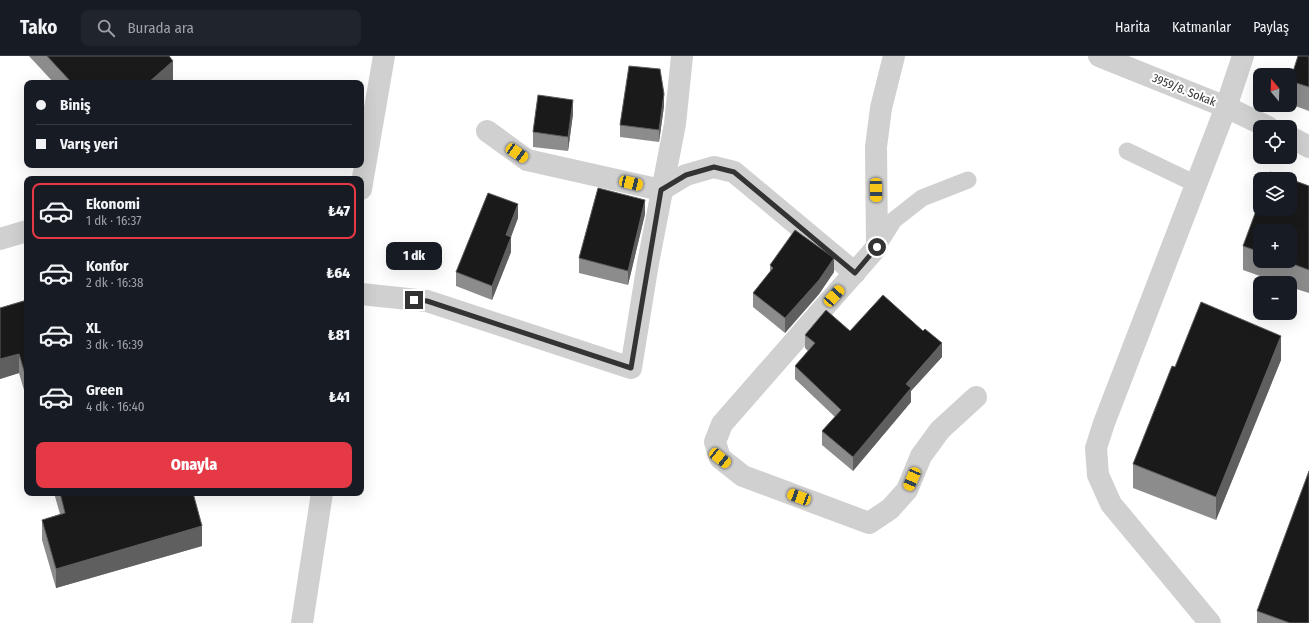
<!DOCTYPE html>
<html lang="tr">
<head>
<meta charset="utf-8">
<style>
  :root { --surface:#171b24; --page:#20242c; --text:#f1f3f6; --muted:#9ea1a6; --line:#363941; --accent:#e63946 }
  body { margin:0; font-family:"Fira Sans Condensed",sans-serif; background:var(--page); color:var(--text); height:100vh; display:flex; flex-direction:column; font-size:15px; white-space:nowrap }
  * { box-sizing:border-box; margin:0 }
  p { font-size:13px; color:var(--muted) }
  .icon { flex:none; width:22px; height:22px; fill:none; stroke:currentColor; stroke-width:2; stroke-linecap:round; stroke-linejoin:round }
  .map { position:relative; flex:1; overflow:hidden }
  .side { position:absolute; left:24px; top:120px; width:340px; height:320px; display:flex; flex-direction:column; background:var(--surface); border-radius:8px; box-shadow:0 4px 16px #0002 }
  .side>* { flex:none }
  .hud { position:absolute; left:24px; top:24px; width:340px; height:88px; border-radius:8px; box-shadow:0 4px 16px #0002; display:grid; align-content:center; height:88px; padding:0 12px; background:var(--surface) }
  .needle { width:26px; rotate:341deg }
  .buttons { position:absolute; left:1253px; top:12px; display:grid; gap:8px }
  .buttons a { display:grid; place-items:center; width:44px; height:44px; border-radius:8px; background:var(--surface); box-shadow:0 4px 16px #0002; font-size:20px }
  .end { position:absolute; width:18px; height:18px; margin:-9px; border:5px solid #333; background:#fff; box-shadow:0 0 0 2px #fff }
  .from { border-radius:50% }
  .bubble { position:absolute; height:28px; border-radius:8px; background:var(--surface); box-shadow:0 4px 16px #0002; font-size:13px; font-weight:800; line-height:28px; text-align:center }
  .car { position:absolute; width:12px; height:24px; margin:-12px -6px; border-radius:5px; box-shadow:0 0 3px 1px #0007; background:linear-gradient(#f5c518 24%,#345 0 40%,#f5c518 0 76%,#345 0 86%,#f5c518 0) }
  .hud b { display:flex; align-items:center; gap:14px; height:38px; font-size:15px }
  .hud b+b { border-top:1px solid var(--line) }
  .hud i { width:10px; height:10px; background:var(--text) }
  ul { padding:7px 0 0; list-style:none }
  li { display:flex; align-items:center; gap:12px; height:56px; margin:0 8px 6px; padding:0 4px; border:2px solid transparent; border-radius:8px }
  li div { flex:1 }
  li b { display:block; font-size:15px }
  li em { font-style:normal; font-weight:800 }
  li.selected { border-color:var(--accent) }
  li>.icon { width:36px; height:36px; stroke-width:1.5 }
  .action { display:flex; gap:8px; margin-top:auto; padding:8px 12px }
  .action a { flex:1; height:46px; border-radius:8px; background:var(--accent); color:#fff; font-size:16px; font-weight:800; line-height:46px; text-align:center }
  header { display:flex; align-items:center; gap:24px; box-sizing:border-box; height:56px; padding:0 20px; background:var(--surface); border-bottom:1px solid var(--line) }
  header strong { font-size:19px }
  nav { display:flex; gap:22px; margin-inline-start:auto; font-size:14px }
  .search { width:280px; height:36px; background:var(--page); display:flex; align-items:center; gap:10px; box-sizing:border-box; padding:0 14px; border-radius:8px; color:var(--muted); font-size:15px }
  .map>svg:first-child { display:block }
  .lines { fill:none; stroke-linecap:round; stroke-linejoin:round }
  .service { stroke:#d0d0d0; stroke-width:17 }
  .minor { stroke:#d0d0d0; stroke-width:22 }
  .wall { fill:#8c8c8c; fill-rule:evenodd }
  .shaded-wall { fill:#5f5f5f }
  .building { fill:#1a1a1a; stroke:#5f5f5f }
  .route { stroke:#333; stroke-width:5 }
  .labels { text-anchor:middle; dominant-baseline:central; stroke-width:4; stroke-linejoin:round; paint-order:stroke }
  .street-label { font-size:12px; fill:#333; stroke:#fff }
</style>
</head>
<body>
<header>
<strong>Tako</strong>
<div class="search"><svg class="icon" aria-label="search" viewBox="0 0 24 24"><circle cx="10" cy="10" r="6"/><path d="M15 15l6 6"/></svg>Burada ara</div>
<nav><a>Harita</a><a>Katmanlar</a><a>Paylaş</a></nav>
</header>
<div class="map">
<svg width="1309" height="567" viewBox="0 0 1309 567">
  <rect width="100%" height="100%" fill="#fff"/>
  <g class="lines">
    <g class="service">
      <polyline points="1127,95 1196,128"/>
      <polyline points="877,191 894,164 922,142 968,124"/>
    </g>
    <g class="minor">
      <polyline points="894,0 881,52 876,91 877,191 722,368 715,386 720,402 743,420 869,467 890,453 907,434 921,400 940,374 976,341"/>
      <polyline points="1099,0 1226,51 1268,71"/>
      <polyline points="487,75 527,104 661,134 686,119 714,111 734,116 855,217"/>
      <polyline points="1290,81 1309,91"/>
      <polyline points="361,133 384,0"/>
      <polyline points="0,183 27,175"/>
      <polyline points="361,238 427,245 631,312 648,207 675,68 682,0"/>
      <polyline points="302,567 322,437"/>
      <polyline points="1210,567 1111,448 1098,419 1096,392 1104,367 1226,51 1243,0"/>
    </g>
  </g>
  <g class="wall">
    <polygon points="29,0 169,0 173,24 171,27 54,27"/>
    <polygon points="1309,0 1309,55 1290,48 1290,25"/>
    <polygon points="664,50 659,86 620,81 620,69"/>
    <polygon points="573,58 568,95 533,91 533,76"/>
    <path d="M 1309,130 L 1309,237 L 1290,231 L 1290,227 L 1280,227 L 1243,214 L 1243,190 ZM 1260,175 L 1290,205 L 1260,205 Z"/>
    <polygon points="645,158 628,229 579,217 579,202"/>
    <polygon points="518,162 511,181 511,196 492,244 456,230 456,216"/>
    <polygon points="770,209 834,216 819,238 785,277 753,251 753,237 770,216"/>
    <polygon points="27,244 27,344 19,317 0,323 0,252"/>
    <polygon points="850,275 942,301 911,335 911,346 853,415 822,389 822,375 835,361 795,323 795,310 808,295 805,292 805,279"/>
    <polygon points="1281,304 1216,464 1133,432 1133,408 1175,311"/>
    <polygon points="54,437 193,437 202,490 56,532 42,484 42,464 60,458"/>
    <polygon points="1257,555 1309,567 1257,567"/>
  </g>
  <g class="shaded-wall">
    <polygon points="173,5 173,24 171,27 148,27"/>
    <polygon points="664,38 664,50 659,86 659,74"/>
    <polygon points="573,44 573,58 568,95 568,81"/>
    <polygon points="645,144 645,158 628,229 628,215"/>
    <polygon points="518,148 518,162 506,194 506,179"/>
    <polygon points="511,181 511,196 492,244 492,230"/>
    <polygon points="834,202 834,216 819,238 785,277 785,262"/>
    <polygon points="1281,280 1281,304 1216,464 1216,441"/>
    <polygon points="942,287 942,301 911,335 911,346 853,415 853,401 906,328"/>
    <polygon points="19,298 19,317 0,323 0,303"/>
    <polygon points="202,470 202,490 56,532 56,513"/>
  </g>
  <g class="building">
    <polygon points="47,0 169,0 173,5 148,27 72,27"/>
    <polygon points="1298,0 1309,0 1309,31 1290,25"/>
    <polygon points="629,10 660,13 664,38 659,74 620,69"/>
    <polygon points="538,39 573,44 568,81 533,76"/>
    <polygon points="1270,116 1289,123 1268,123"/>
    <polygon points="1290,123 1309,130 1309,214 1285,205 1290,205 1290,175 1260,175 1260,196 1243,190 1260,144 1260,153 1290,153"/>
    <polygon points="598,132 645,144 628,215 579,202"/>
    <polygon points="488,137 518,148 506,179 511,181 492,230 456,216"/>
    <polygon points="795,174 834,202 819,224 785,262 753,237 773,212 770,209"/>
    <polygon points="883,239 923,275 925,273 942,287 906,328 911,332 853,401 822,375 841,354 795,310 815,287 805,279 826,254 850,275"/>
    <polygon points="27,244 27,325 19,298 0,303 0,252"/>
    <polygon points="1201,246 1281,280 1216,441 1133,408 1172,310 1175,311"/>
    <polygon points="1309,415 1309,567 1290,567 1257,555"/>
    <polygon points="60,437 193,437 202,470 56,513 42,464 65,457"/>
  </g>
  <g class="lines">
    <polyline class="route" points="414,244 427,245 631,312 661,134 686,119 714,111 734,116 855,217 877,191"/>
  </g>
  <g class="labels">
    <g class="street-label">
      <text transform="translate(1184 34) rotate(22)">3959/8. Sokak</text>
    </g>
  </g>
</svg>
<div class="buttons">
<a><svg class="needle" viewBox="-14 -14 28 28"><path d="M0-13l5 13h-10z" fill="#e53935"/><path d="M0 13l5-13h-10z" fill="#9ea1a6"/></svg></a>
<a><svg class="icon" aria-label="locate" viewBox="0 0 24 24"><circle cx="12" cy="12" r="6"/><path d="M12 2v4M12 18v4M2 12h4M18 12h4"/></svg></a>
<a><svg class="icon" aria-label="layers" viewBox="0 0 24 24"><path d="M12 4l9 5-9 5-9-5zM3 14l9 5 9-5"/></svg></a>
<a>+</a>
<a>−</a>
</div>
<i class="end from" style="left:877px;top:191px"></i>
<i class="end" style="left:414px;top:244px"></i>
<div class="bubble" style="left:386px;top:186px;width:56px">1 dk</div>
<i class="car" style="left:517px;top:97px;rotate:125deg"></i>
<i class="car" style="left:631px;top:127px;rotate:103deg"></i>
<i class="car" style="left:876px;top:134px;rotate:179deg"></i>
<i class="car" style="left:834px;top:240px;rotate:42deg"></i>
<i class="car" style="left:720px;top:402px;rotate:129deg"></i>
<i class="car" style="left:912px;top:423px;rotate:203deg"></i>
<i class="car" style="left:799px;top:441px;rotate:290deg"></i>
<div class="hud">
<b><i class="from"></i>Biniş</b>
<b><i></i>Varış yeri</b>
</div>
<section class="side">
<ul>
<li class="selected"><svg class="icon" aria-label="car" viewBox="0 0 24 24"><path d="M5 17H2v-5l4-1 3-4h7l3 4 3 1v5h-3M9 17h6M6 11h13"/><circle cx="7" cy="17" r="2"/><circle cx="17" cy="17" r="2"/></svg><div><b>Ekonomi</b><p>1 dk · 16:37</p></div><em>₺47</em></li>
<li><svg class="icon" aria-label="car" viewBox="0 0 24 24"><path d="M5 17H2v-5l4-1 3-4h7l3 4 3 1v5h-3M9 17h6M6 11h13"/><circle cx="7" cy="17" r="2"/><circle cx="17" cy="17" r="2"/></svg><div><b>Konfor</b><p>2 dk · 16:38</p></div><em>₺64</em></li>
<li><svg class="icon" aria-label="car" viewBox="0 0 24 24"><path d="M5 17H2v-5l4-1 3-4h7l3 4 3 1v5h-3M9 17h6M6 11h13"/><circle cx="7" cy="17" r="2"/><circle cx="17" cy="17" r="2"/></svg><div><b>XL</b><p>3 dk · 16:39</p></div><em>₺81</em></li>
<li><svg class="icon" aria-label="car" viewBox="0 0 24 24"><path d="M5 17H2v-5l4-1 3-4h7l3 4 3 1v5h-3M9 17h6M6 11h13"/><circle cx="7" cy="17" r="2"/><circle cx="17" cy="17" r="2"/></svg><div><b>Green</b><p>4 dk · 16:40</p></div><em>₺41</em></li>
</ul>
<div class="action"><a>Onayla</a></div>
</section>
</div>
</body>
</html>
